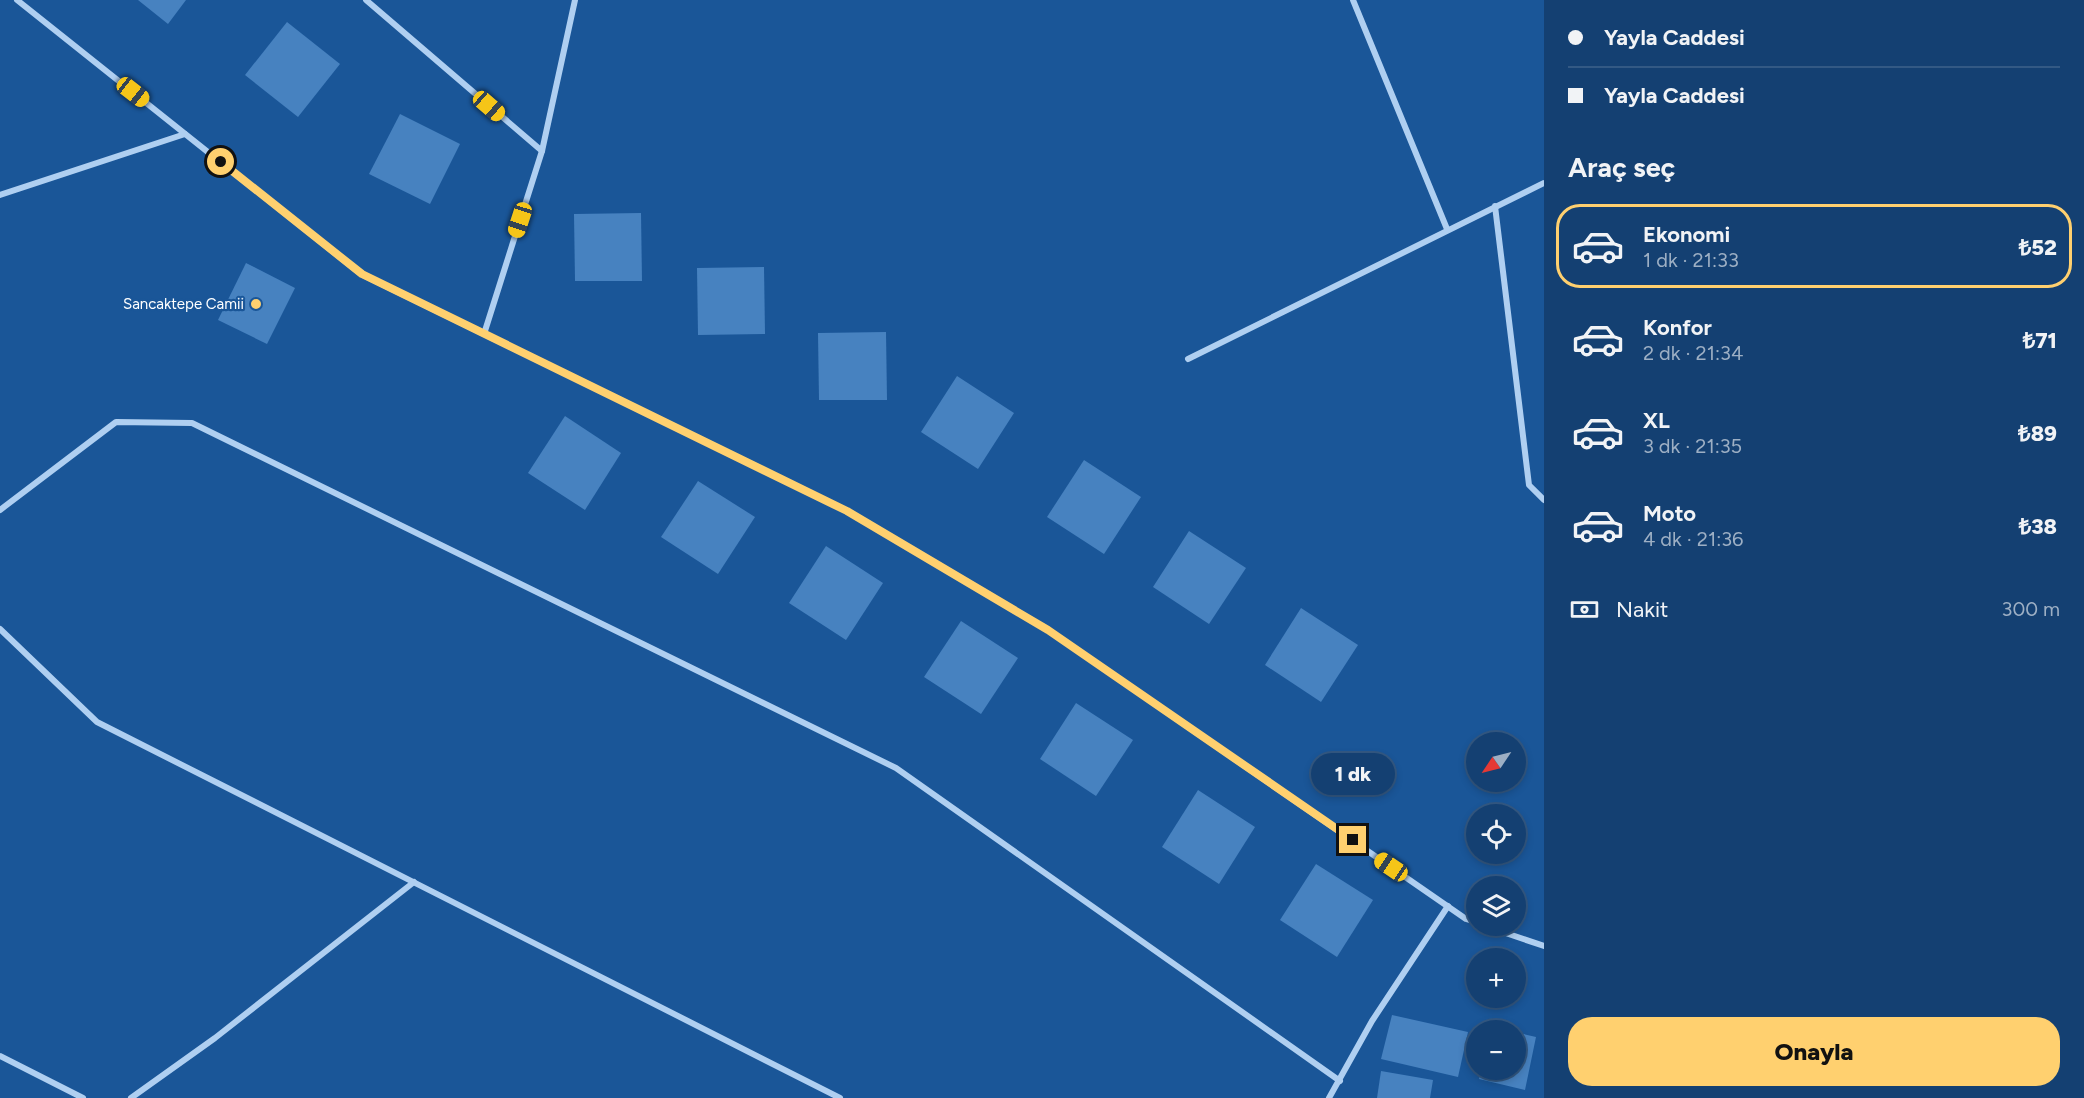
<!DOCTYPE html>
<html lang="tr">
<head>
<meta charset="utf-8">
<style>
  :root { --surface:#144072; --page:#1d4777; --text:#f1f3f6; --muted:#9dafc4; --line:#335984; --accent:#ffd06f }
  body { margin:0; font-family:Figtree,sans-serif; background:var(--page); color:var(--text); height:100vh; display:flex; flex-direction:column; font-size:22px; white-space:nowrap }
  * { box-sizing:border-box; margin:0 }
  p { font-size:20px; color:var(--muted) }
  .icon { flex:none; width:33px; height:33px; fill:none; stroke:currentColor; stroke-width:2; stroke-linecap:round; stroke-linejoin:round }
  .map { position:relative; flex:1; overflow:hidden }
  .side { display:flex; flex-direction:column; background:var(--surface); width:540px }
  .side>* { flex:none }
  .top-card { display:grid; align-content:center; height:132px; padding:0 24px; background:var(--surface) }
  .needle { width:39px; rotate:235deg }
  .buttons { position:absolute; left:1466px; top:732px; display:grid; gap:12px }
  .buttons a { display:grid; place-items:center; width:60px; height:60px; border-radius:50%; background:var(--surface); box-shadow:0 3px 9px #0003,0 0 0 2px var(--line); font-size:30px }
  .end { position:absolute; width:27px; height:27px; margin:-14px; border:8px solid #ffd06f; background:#111; box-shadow:0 0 0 3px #111 }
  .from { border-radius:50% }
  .bubble { position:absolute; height:42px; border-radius:21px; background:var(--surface); box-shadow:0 3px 9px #0003,0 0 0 2px var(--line); font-size:20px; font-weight:800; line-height:42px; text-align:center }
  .car { position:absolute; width:18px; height:36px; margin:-18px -9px; border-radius:8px; box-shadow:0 0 4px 2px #0007; background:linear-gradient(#f5c518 24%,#345 0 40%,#f5c518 0 76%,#345 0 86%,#f5c518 0) }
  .top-card b { display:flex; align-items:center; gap:21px; height:57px; font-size:22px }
  .top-card b+b { border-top:2px solid var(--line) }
  .top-card i { width:15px; height:15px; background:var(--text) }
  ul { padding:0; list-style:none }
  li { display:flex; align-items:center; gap:18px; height:84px; margin:0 12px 9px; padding:0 12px; border:3px solid transparent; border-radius:24px }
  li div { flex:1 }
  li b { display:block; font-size:22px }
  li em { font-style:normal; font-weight:800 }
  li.selected { border-color:var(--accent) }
  li>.icon { width:54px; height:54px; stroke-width:1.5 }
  h2 { padding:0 24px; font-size:27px; line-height:72px }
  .pay { display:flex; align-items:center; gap:15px; height:66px; padding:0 24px; font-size:22px }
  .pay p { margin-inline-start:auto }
  .primary-button { display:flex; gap:12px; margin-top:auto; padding:12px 24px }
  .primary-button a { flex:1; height:69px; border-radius:24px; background:var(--accent); color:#111; font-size:24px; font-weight:800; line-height:69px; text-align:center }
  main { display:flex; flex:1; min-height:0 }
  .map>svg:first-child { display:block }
  .building { fill:#4782c0 }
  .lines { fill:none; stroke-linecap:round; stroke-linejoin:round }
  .minor { stroke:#afcff1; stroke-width:6 }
  .route { stroke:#ffd06f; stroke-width:8 }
  .poi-dot { fill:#ffd06f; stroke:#1a5698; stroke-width:2 }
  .labels { text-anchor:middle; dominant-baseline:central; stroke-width:4.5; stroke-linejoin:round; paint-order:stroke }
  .poi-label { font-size:15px; fill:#fff; stroke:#1a5698; text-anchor:end }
</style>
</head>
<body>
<main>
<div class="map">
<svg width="1544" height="1098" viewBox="0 0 1544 1098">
  <rect width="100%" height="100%" fill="#1a5698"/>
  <g class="building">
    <polygon points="138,0 186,0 168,24"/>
    <polygon points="287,22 340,64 298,117 245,75"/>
    <polygon points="400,114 460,144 430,204 369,174"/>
    <polygon points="641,213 642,281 575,281 574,214"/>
    <polygon points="246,263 295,288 267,344 218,320"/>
    <polygon points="764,267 765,334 698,335 697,268"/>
    <polygon points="886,332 887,400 819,400 818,333"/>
    <polygon points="957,376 1014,413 978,469 921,432"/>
    <polygon points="565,416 621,453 585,510 528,473"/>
    <polygon points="1084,460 1141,497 1104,554 1047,517"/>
    <polygon points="698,481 755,517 718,574 661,537"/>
    <polygon points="1189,531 1246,568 1209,624 1153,587"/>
    <polygon points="826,546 883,583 846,640 789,603"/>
    <polygon points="1301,608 1358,645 1321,702 1265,665"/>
    <polygon points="961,621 1018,658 981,714 924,677"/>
    <polygon points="1076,703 1133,740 1096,796 1040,759"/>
    <polygon points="1198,790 1255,827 1219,884 1162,847"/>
    <polygon points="1316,864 1373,900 1337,957 1280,920"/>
    <polygon points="1392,1015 1468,1032 1458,1077 1381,1059"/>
    <polygon points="1515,1032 1536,1037 1525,1090 1479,1079 1481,1070 1515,1070"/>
    <polygon points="1381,1071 1433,1080 1430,1098 1377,1098"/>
  </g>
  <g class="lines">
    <g class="minor">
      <polyline points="17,0 361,274 847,511 1048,630 1466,919 1476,922"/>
      <polyline points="366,0 542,151"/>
      <polyline points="1353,0 1447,229"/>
      <polyline points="0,195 185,134"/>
      <polyline points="1495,206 1529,485 1544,500"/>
      <polyline points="484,334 542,151 575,0"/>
      <polyline points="1188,359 1544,183"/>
      <polyline points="0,510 116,422 192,423 896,768 1340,1081"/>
      <polyline points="0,629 97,722 840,1098"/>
      <polyline points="1485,926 1544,946"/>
      <polyline points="0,1056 83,1098"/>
      <polyline points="131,1098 215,1038 414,882"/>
      <polyline points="1329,1098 1372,1021 1448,906"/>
    </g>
  </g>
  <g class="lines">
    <polyline class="route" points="221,162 362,274 847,511 1048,630 1353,840"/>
  </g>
  <circle class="poi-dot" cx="256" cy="304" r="6"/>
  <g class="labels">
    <g class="poi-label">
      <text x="244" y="304">Sancaktepe Camii</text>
    </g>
  </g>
</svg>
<div class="buttons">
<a><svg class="needle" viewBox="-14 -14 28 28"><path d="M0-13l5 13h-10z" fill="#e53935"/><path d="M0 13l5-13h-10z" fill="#9dafc4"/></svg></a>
<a><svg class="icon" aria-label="locate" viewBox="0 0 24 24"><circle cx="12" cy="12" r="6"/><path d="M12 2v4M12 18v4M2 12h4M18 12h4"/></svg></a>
<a><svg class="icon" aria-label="layers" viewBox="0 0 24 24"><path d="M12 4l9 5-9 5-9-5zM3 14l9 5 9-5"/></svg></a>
<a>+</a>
<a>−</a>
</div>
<i class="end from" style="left:221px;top:162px"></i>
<i class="end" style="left:1353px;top:840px"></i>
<div class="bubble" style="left:1311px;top:753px;width:84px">1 dk</div>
<i class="car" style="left:133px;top:92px;rotate:128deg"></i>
<i class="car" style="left:489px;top:106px;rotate:131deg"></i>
<i class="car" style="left:520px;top:220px;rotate:198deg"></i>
<i class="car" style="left:1391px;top:867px;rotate:304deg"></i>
</div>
<section class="side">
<div class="top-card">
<b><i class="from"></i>Yayla Caddesi</b>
<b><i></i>Yayla Caddesi</b>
</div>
<h2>Araç seç</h2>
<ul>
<li class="selected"><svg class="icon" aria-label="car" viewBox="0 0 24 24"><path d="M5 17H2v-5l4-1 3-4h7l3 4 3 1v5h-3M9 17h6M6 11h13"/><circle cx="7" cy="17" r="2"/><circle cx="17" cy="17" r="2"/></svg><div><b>Ekonomi</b><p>1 dk · 21:33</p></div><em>₺52</em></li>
<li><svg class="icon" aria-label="car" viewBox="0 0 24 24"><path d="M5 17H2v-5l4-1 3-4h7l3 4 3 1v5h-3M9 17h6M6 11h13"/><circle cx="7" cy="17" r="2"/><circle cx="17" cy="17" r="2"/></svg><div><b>Konfor</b><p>2 dk · 21:34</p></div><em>₺71</em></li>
<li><svg class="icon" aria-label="car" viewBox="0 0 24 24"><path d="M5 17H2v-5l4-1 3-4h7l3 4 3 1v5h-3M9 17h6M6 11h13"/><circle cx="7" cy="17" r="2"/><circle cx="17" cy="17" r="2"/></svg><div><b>XL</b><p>3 dk · 21:35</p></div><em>₺89</em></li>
<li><svg class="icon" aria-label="car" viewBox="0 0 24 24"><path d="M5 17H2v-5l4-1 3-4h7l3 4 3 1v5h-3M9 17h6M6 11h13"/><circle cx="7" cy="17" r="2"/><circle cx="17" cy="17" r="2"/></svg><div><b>Moto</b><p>4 dk · 21:36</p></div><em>₺38</em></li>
</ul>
<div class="pay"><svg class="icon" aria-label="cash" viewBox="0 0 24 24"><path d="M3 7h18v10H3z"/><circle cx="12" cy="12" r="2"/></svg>Nakit<p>300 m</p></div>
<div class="primary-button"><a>Onayla</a></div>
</section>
</main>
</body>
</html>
